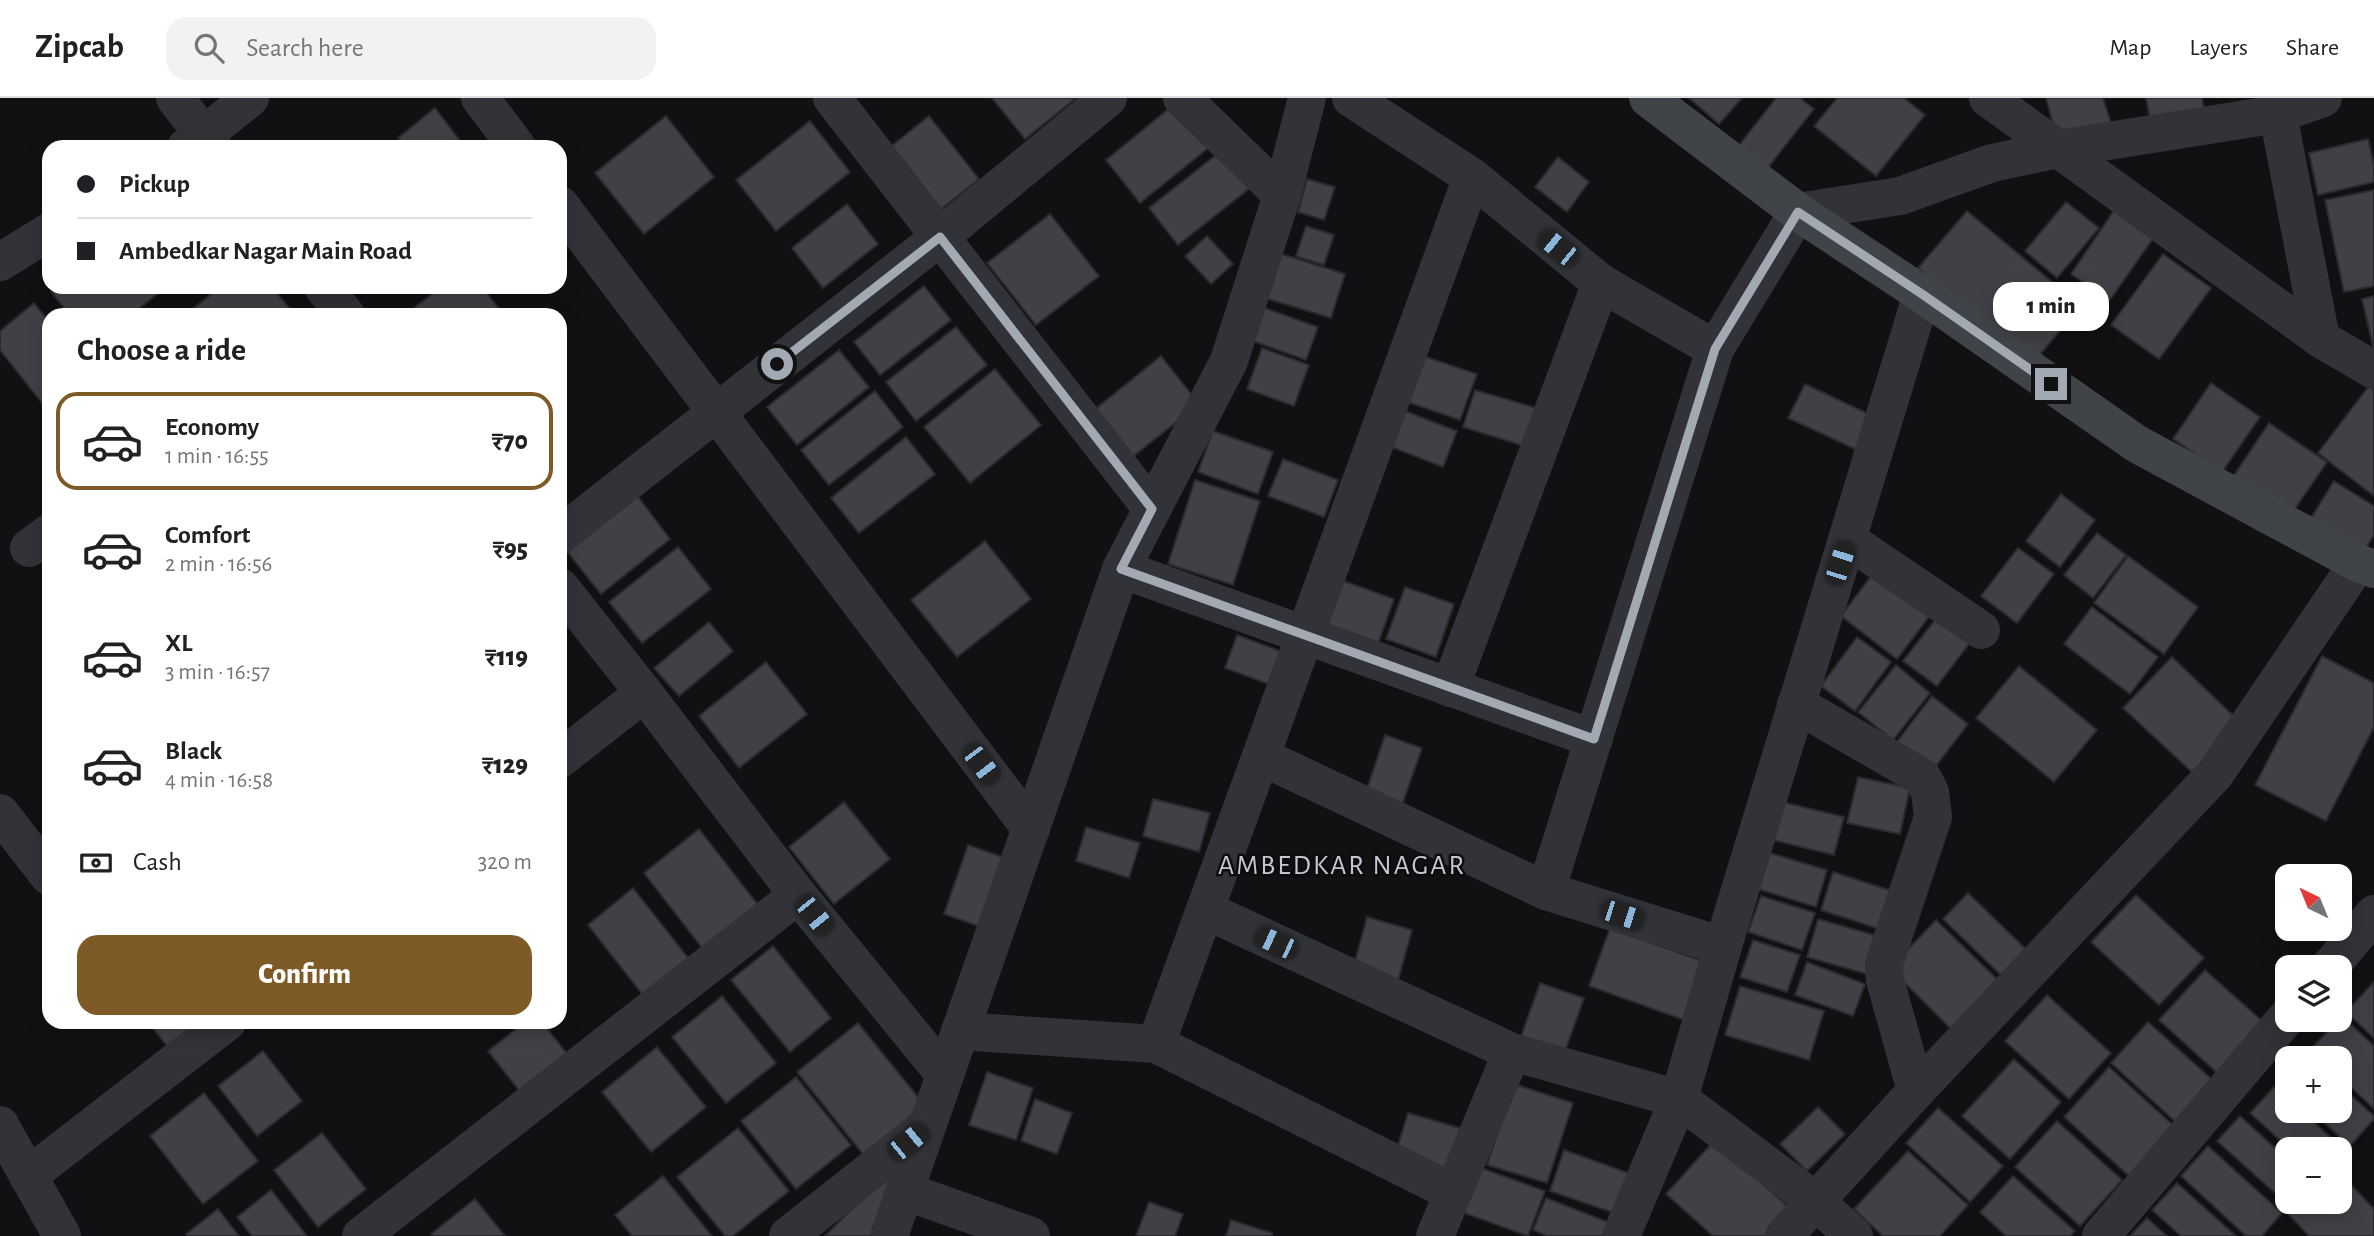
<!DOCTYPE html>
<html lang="en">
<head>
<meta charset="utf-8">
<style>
  :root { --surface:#fff; --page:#f2f2f2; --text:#202124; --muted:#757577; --line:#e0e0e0; --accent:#7e5a26 }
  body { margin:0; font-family:"Alegreya Sans",sans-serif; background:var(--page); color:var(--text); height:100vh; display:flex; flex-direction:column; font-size:26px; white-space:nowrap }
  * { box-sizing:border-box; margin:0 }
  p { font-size:23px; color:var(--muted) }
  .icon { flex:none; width:38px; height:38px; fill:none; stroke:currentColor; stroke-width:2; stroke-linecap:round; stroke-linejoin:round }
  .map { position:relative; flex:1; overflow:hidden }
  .side { position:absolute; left:42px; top:210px; width:525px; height:721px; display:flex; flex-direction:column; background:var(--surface); border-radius:21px; box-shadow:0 4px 18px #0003 }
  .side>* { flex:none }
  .hud { position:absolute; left:42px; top:42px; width:525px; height:154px; border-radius:21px; box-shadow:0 4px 18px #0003; display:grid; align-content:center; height:154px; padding:0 35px; background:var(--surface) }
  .needle { width:46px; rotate:317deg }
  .buttons { position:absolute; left:2275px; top:766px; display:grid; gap:14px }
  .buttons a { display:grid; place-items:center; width:77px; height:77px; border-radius:14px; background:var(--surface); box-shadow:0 4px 18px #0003; font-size:35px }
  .end { position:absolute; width:32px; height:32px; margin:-16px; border:9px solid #a2a9b3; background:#111; box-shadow:0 0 0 4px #111 }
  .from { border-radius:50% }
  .bubble { position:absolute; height:49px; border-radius:21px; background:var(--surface); box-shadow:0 4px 18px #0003; font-size:23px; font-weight:800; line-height:49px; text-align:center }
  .car { position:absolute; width:21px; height:42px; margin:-21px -10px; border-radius:9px; box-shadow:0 0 5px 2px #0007; background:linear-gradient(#222 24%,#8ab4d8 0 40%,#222 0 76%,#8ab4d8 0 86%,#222 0) }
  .hud b { display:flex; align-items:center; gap:24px; height:66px; font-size:26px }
  .hud b+b { border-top:2px solid var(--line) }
  .hud i { width:18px; height:18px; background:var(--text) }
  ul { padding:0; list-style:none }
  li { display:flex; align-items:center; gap:21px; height:98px; margin:0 14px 10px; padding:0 21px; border:4px solid transparent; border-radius:21px }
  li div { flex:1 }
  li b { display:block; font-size:26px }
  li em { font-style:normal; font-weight:800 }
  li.active { border-color:var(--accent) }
  li>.icon { width:63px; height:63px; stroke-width:1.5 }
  h2 { padding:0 35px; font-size:32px; line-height:84px }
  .pay { display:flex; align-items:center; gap:18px; height:77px; padding:0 35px; font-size:26px }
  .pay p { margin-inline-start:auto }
  .action { display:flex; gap:14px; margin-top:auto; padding:14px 35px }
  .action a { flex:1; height:80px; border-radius:21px; background:var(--accent); color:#fff; font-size:28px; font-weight:800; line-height:80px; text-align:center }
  header { display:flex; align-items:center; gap:42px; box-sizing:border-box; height:98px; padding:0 35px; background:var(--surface); border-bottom:2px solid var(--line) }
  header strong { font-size:33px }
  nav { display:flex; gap:38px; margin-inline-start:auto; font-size:24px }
  .search { width:490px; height:63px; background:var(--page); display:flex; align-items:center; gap:18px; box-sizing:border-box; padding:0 24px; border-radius:21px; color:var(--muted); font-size:26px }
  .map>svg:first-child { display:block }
  .building { fill:#404146; stroke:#2b2b2f; stroke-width:2 }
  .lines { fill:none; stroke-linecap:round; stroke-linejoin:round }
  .street { stroke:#323338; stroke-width:38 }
  .secondary { stroke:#404348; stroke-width:38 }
  .route { stroke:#a2a9b3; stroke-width:9 }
  .labels { text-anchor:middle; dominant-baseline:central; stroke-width:5; stroke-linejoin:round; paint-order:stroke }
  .neighbourhood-label { font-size:28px; letter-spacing:2px; fill:#c3c7cf; stroke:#0c0c0e }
</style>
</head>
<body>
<header>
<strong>Zipcab</strong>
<div class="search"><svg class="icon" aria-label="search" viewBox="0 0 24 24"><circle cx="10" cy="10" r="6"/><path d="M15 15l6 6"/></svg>Search here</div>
<nav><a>Map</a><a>Layers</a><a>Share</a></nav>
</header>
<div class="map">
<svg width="2374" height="1138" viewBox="0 0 2374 1138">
  <rect width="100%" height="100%" fill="#111113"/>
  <g class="building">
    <polygon points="992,0 1076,0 1025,41"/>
    <polygon points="1689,0 1742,0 1719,26"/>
    <polygon points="1776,0 1800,0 1814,11 1766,72 1737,50"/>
    <polygon points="1837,0 1904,0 1925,17 1876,78 1814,28"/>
    <polygon points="2046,0 2103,0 2111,25 2057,40"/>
    <polygon points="2146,0 2202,0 2206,22 2152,33"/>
    <polygon points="1177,4 1212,47 1140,105 1106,62"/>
    <polygon points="435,10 465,49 405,49 398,40"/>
    <polygon points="666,18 714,79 644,136 595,75"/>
    <polygon points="929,18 979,81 939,113 889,50"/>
    <polygon points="810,23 850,74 776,133 736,82"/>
    <polygon points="2368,41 2374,67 2374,84 2318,97 2309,55"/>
    <polygon points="1221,53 1250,90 1178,147 1149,110"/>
    <polygon points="1558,59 1589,84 1567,114 1535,89"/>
    <polygon points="1307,81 1335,89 1324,122 1298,114"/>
    <polygon points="2374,92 2374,188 2344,194 2325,102"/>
    <polygon points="2066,104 2099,130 2057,180 2025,153"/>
    <polygon points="847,106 878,146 823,190 792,150"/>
    <polygon points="2117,108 2157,135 2110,202 2071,176"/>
    <polygon points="1967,113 2081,208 2032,266 1918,170"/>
    <polygon points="1050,116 1099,178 1036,227 987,165"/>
    <polygon points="1306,128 1334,137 1324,167 1296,158"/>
    <polygon points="1207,138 1233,166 1211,186 1185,158"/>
    <polygon points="1272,153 1345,176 1331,220 1258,198"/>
    <polygon points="2163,156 2211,190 2159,261 2111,227"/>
    <polygon points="924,188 951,222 880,277 854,244"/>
    <polygon points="57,189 158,189 161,193 131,217 70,217 51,194"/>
    <polygon points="220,189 272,189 292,213 287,217 199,217 194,210"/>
    <polygon points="441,189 482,189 504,217 405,217"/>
    <polygon points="2374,198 2374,253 2362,201"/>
    <polygon points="34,205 49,224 49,299 42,305 0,252 0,233"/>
    <polygon points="1262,209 1318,229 1306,262 1250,242"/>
    <polygon points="956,229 987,267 916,323 886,284"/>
    <polygon points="1262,250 1309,267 1294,308 1247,291"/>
    <polygon points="839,252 869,289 797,347 767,309"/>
    <polygon points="1420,257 1477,276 1460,322 1404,303"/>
    <polygon points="1161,258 1199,306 1131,360 1093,313"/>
    <polygon points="995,271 1041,327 970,385 924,329"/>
    <polygon points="2211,285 2260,319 2222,374 2173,341"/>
    <polygon points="1805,286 1873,318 1857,352 1788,320"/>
    <polygon points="2369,288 2374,292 2374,398 2318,355"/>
    <polygon points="1475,292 1536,310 1524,348 1463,329"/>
    <polygon points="875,293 903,329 829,387 801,352"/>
    <polygon points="1400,311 1457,333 1443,369 1386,347"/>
    <polygon points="2269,325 2327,364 2288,421 2231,382"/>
    <polygon points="1213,333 1273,354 1258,396 1198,374"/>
    <polygon points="906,339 935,376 859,435 831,400"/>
    <polygon points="1283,361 1338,382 1324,419 1268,398"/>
    <polygon points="1195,382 1260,403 1233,487 1168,466"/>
    <polygon points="2334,383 2374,408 2374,437 2359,461 2306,428"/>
    <polygon points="636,396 670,441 601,496 565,451"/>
    <polygon points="2061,396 2095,422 2060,469 2026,443"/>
    <polygon points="2097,435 2126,457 2093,500 2064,477"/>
    <polygon points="985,443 1031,501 957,559 911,502"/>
    <polygon points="678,449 711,491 642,545 609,504"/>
    <polygon points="2018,450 2054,476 2017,525 1981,498"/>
    <polygon points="2128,458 2198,509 2164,556 2094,505"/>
    <polygon points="1875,473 1931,516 1897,561 1841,518"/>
    <polygon points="1338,481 1394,501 1378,546 1322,526"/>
    <polygon points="1405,489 1454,506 1436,559 1386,541"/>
    <polygon points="2092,509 2158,559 2130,596 2064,546"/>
    <polygon points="1939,517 1972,542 1937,588 1903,563"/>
    <polygon points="709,524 733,553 679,598 654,570"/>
    <polygon points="1237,537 1280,553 1268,586 1225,570"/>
    <polygon points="1857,539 1891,564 1855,613 1821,588"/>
    <polygon points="2322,558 2374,585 2374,629 2326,723 2255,687"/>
    <polygon points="2172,559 2242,626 2194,676 2123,610"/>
    <polygon points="766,564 807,616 739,670 699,618"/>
    <polygon points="1896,567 1930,595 1893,642 1858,614"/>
    <polygon points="2019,568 2097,632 2054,684 1976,620"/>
    <polygon points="1932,598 1968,626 1932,673 1896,645"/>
    <polygon points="1385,637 1422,650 1401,710 1365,697"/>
    <polygon points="1858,679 1910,690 1900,736 1847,725"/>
    <polygon points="1153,701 1210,715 1199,754 1143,738"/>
    <polygon points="844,704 890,761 834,806 789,749"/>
    <polygon points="1783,704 1844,719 1834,757 1773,742"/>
    <polygon points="1086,729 1140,745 1129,780 1076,763"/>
    <polygon points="699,731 759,808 703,851 644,775"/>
    <polygon points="968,747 1011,762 987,831 944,816"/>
    <polygon points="1770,755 1827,772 1816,809 1758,791"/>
    <polygon points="1833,774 1892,793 1879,831 1821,812"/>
    <polygon points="633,790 689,861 643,897 588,827"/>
    <polygon points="1968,795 2031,856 2006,882 1943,821"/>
    <polygon points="2136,797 2204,860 2159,907 2091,844"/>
    <polygon points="1761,798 1815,815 1802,852 1748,834"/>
    <polygon points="1367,819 1412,832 1396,890 1351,878"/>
    <polygon points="1818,821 1881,839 1870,877 1807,859"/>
    <polygon points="1936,822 2005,889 1957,937 1890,870"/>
    <polygon points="1610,830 1705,864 1684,922 1589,888"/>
    <polygon points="1753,842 1800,857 1787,894 1740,879"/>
    <polygon points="773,848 831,920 790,954 731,882"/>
    <polygon points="1807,864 1865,886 1853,918 1795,897"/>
    <polygon points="2205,872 2271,931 2225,982 2159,922"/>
    <polygon points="2374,884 2374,940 2346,914"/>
    <polygon points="1540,885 1584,900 1563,959 1519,944"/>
    <polygon points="1740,888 1824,913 1809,962 1725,937"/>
    <polygon points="2047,897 2111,955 2069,1001 2005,943"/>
    <polygon points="722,898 776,965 726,1005 672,939"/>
    <polygon points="2342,918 2374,948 2374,1011 2340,979 2340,961 2320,961 2310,952"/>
    <polygon points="148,924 199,924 168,949"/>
    <polygon points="525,924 542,924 572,962 525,1000 488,953"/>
    <polygon points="2148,924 2215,984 2178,1026 2111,965"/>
    <polygon points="858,925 927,1010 866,1060 797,974"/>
    <polygon points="657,949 706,1009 651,1054 602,994"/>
    <polygon points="263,953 302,1003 257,1038 218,988"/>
    <polygon points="2014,961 2061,1004 2010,1061 1962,1018"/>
    <polygon points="2109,969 2174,1028 2129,1078 2064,1019"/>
    <polygon points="987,974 1033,990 1016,1042 969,1027"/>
    <polygon points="796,979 851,1047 796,1091 741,1023"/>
    <polygon points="1514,986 1573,1005 1547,1085 1487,1067"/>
    <polygon points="2340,987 2374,1018 2374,1021 2350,1048 2311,1013 2340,1013"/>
    <polygon points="2275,988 2287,1000 2287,1013 2302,1013 2341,1049 2339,1052 2291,1052 2250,1015"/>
    <polygon points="204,995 258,1063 203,1106 150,1038"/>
    <polygon points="1035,1001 1072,1015 1057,1056 1021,1043"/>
    <polygon points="1818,1009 1845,1036 1807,1073 1780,1046"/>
    <polygon points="1938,1010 2003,1068 1970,1104 1906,1045"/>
    <polygon points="1408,1015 1460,1030 1448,1073 1395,1057"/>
    <polygon points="2240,1018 2287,1061 2286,1105 2217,1043"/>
    <polygon points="2057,1023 2122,1082 2080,1128 2015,1069"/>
    <polygon points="738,1030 789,1093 733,1138 725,1138 677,1079"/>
    <polygon points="322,1035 366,1091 318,1129 274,1072"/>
    <polygon points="1714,1043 1793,1113 1770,1138 1713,1138 1666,1096"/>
    <polygon points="2208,1048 2282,1115 2262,1138 2246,1138 2181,1078"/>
    <polygon points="1564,1052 1634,1077 1620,1117 1550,1093"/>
    <polygon points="1908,1053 1968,1107 1940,1138 1883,1138 1854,1111"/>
    <polygon points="1481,1070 1545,1093 1528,1138 1464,1115"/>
    <polygon points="2340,1075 2374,1111 2374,1138 2309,1138 2289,1117 2302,1104 2340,1104"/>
    <polygon points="886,1077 894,1083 874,1138 825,1138"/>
    <polygon points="663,1078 712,1138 632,1138 615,1117"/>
    <polygon points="2013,1078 2075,1133 2070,1138 2006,1138 1980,1114"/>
    <polygon points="2177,1085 2236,1138 2181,1138 2152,1112"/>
    <polygon points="271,1092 307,1138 252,1138 237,1119"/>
    <polygon points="1546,1100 1613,1126 1608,1138 1547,1138 1533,1132"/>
    <polygon points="475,1101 505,1138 433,1138 431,1136"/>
    <polygon points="1149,1104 1183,1116 1175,1138 1136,1138"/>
    <polygon points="218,1111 239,1138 187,1138 186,1136"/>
    <polygon points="2147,1120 2167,1138 2130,1138"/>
    <polygon points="1231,1122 1272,1135 1272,1138 1226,1138"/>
  </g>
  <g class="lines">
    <g class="street">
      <polyline points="175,0 213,49"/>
      <polyline points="480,0 517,49"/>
      <polyline points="832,0 1152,411"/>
      <polyline points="1182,0 1282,97"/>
      <polyline points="1351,0 1472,79 1601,185 1715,251"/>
      <polyline points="1988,0 2321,241 2374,272"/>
      <polyline points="2278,16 2321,241"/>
      <polyline points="186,49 204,37 250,0"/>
      <polyline points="560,107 1031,731"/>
      <polyline points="0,164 49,134"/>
      <polyline points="323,189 346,217"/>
      <polyline points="560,437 940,139 1108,0"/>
      <polyline points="1848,442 1981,532"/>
      <polyline points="29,450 49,435"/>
      <polyline points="1121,471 1594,641"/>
      <polyline points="560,489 644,595 798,797 945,977"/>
      <polyline points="1450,590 1601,185"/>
      <polyline points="1796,606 1922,679 1930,694 1933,719 1884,866 1885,882 1916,993"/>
      <polyline points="1262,659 1546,793 1723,848"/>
      <polyline points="560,661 644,595"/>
      <polyline points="0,715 49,778"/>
      <polyline points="1546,793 1715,251 1798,114 1900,98 1992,65 2058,51 2278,16 2323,0"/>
      <polyline points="1205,812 1512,954 1679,1001 1815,1103 1854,1138"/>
      <polyline points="2329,870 2374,816"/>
      <polyline points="960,933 1156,946 1452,1094"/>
      <polyline points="1156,946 1472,79"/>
      <polyline points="0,1027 62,1138"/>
      <polyline points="28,1078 227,924"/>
      <polyline points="905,1093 1031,1138"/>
      <polyline points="361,1138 798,797"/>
      <polyline points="788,1138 927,1028"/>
      <polyline points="889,1138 1121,471 1229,263 1282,97 1307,0"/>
      <polyline points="1435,1138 1512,954"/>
      <polyline points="1621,1138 1679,1001 1723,848 1922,196"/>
      <polyline points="1784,1138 1916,993 2215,676 2358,465"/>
      <polyline points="2101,1138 2287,919"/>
    </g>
    <polyline class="secondary" points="1648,0 1798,114 1922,196 2137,346 2358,465 2374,471"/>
  </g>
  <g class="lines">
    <polyline class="route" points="777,266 940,139 1152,411 1121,471 1594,641 1715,251 1798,114 1922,196 2051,286"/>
  </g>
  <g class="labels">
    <g class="neighbourhood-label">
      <text x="1342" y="768">AMBEDKAR NAGAR</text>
    </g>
  </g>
</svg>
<div class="buttons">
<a><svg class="needle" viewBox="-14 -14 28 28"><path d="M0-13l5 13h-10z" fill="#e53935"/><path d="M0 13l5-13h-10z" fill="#757577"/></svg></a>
<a><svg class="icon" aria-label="layers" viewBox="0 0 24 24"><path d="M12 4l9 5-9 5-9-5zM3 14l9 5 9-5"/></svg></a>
<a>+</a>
<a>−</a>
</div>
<i class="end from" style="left:777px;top:266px"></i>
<i class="end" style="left:2051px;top:286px"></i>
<div class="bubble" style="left:1993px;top:184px;width:116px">1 min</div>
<i class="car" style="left:1558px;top:150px;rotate:309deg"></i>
<i class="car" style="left:1840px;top:465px;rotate:18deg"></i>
<i class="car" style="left:981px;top:666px;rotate:143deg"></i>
<i class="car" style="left:814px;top:817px;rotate:141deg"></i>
<i class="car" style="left:1622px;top:817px;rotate:108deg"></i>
<i class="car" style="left:1276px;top:845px;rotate:295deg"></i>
<i class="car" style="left:908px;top:1044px;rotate:51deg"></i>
<div class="hud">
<b><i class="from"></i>Pickup</b>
<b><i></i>Ambedkar Nagar Main Road</b>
</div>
<section class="side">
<h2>Choose a ride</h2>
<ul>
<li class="active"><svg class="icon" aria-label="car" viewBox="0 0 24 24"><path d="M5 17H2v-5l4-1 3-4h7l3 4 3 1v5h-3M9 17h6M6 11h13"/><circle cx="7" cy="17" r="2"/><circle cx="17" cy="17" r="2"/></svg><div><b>Economy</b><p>1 min · 16:55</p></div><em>₹70</em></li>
<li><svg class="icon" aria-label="car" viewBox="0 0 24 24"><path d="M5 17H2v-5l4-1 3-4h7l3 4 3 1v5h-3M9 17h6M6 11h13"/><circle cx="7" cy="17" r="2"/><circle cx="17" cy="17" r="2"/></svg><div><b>Comfort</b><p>2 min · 16:56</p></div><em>₹95</em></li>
<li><svg class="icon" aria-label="car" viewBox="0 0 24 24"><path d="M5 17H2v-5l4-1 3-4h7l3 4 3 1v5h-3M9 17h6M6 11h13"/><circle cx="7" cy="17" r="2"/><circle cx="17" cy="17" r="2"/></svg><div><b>XL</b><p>3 min · 16:57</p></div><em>₹119</em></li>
<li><svg class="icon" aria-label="car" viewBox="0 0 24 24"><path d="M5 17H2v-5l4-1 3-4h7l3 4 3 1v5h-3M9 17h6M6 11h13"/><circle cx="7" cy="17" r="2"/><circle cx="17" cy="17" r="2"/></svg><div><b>Black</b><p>4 min · 16:58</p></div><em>₹129</em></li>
</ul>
<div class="pay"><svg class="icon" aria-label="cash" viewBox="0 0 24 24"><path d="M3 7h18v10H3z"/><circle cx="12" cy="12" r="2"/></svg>Cash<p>320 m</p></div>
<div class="action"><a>Confirm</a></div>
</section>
</div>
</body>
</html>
